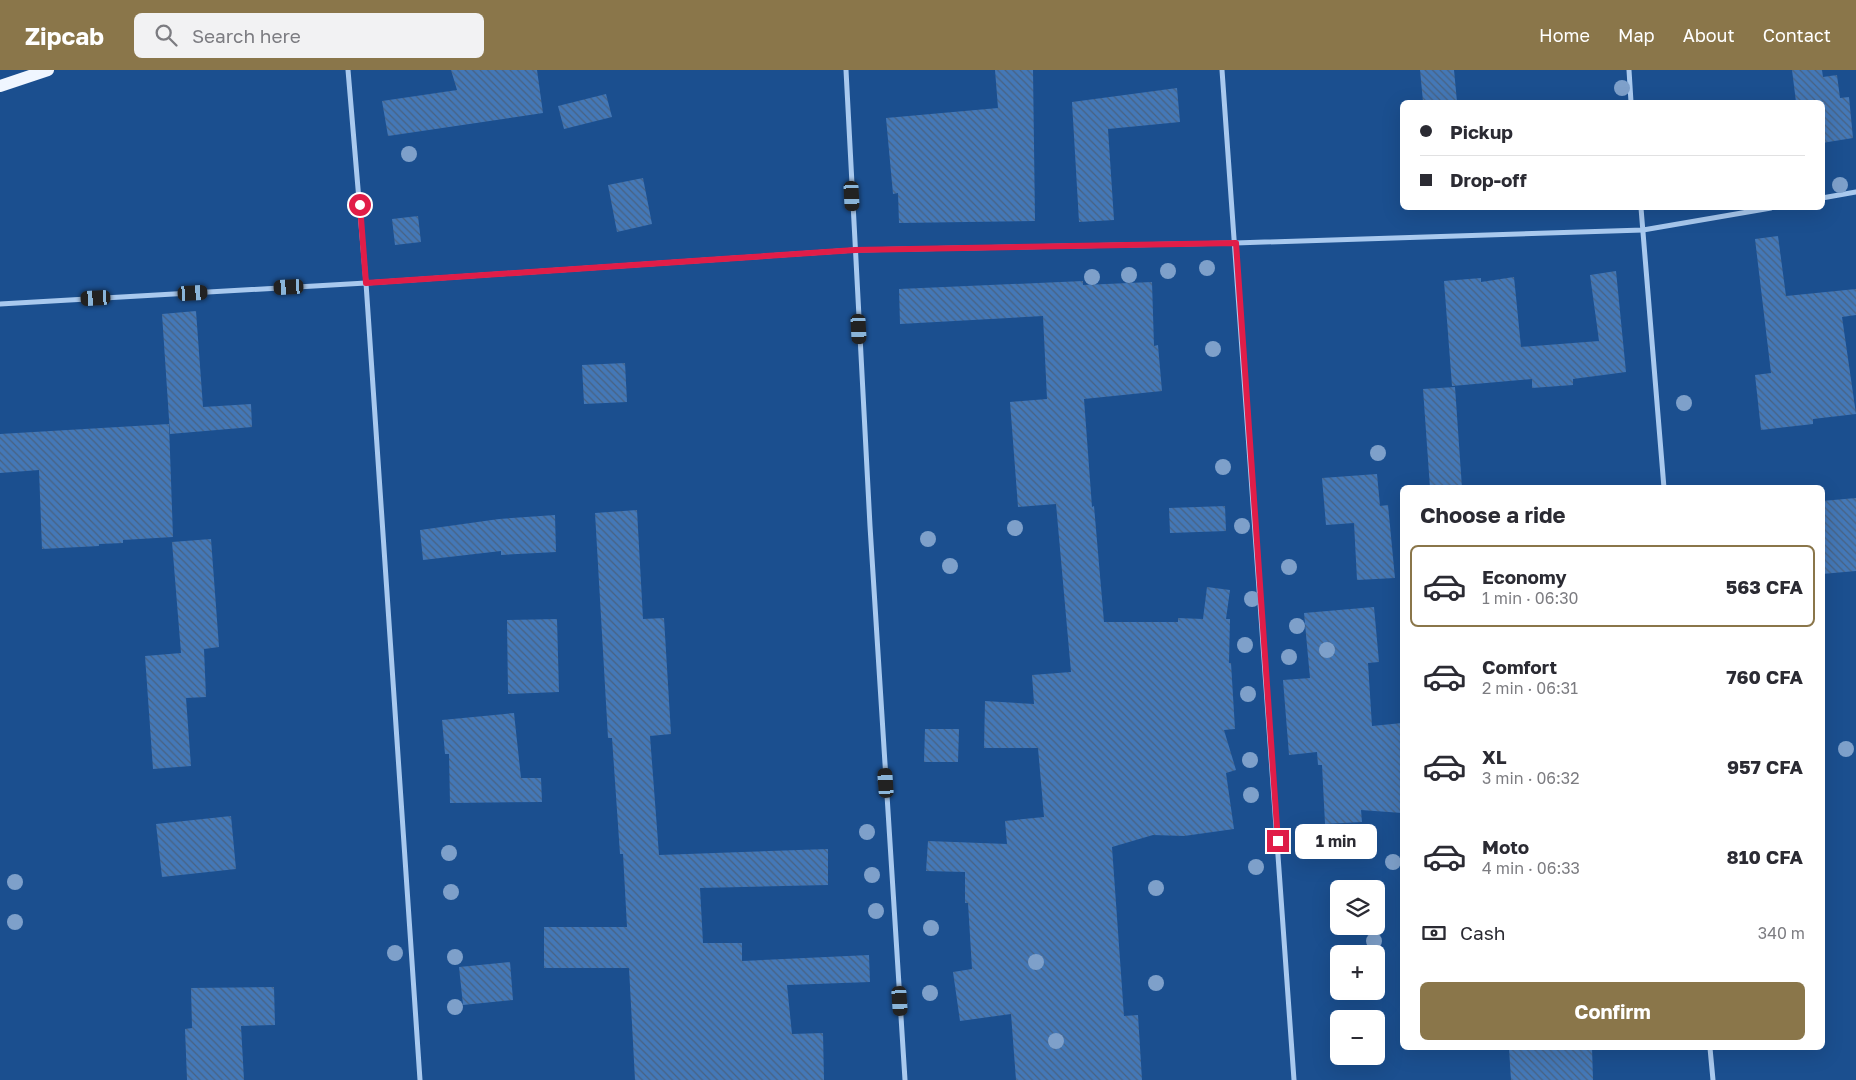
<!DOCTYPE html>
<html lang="en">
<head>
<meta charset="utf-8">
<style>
  :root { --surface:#fff; --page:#f2f2f3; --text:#2b2b33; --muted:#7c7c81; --line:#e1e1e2; --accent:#8a764a }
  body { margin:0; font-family:"Golos Text",sans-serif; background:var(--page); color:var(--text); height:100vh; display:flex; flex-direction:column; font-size:19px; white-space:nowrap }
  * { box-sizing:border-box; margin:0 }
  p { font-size:16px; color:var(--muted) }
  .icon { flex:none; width:28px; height:28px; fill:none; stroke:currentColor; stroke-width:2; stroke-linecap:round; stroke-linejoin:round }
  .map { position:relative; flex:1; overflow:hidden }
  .panel { position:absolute; left:1400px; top:415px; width:425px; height:565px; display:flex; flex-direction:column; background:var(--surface); border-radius:8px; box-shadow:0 5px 20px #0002 }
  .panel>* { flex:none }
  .banner { position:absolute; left:1400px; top:30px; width:425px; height:110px; border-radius:8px; box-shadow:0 5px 20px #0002; display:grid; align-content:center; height:110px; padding:0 20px; background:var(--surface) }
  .controls { position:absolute; left:1330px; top:810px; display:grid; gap:10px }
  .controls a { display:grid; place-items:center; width:55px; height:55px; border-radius:8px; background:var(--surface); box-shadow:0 5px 20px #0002; font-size:25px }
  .end { position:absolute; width:22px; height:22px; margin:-11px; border:6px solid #e11d48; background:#fff; box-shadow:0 0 0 2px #fff }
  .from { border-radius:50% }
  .bubble { position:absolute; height:35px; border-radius:8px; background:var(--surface); box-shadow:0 5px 20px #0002; font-size:16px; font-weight:700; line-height:35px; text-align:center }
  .car { position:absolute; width:15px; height:30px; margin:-15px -8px; border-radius:6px; box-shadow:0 0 4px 1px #0007; background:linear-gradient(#222 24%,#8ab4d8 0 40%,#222 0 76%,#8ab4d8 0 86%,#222 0) }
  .banner b { display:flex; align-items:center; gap:18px; height:48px; font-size:19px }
  .banner b+b { border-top:1px solid var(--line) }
  .banner i { width:12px; height:12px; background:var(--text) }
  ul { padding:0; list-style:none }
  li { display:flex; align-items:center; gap:15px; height:82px; margin:0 10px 8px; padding:0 10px; border:2px solid transparent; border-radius:8px }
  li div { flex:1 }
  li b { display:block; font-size:19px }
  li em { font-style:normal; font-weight:700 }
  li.selected { border-color:var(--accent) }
  li>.icon { width:45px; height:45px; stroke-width:1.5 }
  h2 { padding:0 20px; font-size:22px; line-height:60px }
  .pay { display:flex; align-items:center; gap:12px; height:55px; padding:0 20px; font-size:19px }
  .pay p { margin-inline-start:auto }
  .action { display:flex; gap:10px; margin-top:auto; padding:10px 20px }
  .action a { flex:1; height:58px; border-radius:8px; background:var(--accent); color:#fff; font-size:20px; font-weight:700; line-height:58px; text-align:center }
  header { display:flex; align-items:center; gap:30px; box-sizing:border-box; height:70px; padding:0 25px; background:var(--accent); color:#fff }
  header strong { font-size:24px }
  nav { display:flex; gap:28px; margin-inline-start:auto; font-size:18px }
  .search { width:350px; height:45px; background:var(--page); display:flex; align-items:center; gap:12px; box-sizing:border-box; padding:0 18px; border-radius:8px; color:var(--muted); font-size:19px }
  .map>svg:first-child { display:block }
  .building { fill:url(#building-back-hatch) }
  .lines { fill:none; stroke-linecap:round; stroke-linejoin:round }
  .minor { stroke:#a9c9ee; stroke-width:5 }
  .primary { stroke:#f0f6ff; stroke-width:12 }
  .tree { fill:#7ea0ca }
  .route { stroke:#e11d48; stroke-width:6 }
</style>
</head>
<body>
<header>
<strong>Zipcab</strong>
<div class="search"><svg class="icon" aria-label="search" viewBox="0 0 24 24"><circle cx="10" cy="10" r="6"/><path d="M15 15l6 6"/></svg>Search here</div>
<nav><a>Home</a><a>Map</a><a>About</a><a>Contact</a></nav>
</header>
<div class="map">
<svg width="1856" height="1010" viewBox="0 0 1856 1010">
  <defs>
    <pattern id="building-back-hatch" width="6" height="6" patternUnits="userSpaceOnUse" patternTransform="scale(1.25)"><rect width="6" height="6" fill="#4478b7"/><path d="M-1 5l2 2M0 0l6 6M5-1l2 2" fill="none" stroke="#486282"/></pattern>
  </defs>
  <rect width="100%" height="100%" fill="#1b4f8f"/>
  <g class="building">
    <polygon points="451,0 537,0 543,43 388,66 382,31 457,20"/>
    <polygon points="995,0 1033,0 1035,151 899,153 898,123 893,124 886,48 998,38"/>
    <polygon points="1420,0 1454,0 1457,32 1423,32"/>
    <polygon points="1792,0 1822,0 1823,7 1837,5 1840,28 1849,27 1853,68 1822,73 1822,32 1796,32"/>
    <polygon points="1177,18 1180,52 1108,59 1114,150 1079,152 1072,32"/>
    <polygon points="606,24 612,47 564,59 558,36"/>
    <polygon points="643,108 652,154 617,162 608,115"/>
    <polygon points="418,146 421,172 395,175 392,149"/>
    <polygon points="1778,166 1786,226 1856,219 1856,245 1842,247 1856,344 1813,349 1813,354 1761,360 1755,305 1771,303 1755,169"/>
    <polygon points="1616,201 1626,302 1573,309 1573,315 1532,318 1532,309 1452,316 1444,211 1481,208 1481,212 1514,207 1521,277 1599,271 1590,205"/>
    <polygon points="1083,211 1083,215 1152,212 1154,276 1158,275 1162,321 1084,329 1092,437 1094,436 1104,552 1178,552 1178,548 1203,549 1207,517 1230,520 1226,549 1230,549 1229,593 1231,593 1235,659 1224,660 1236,700 1226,703 1234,759 1184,766 1153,765 1112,777 1124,946 1138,945 1142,1010 1016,1010 1011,944 960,951 953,902 972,899 968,833 965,833 965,802 926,801 928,771 1007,774 1005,751 1044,747 1038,678 984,678 985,631 1034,634 1032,605 1071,602 1056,434 1018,437 1010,332 1047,329 1043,246 900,254 899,219"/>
    <polygon points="196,241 203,337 251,334 252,357 170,364 162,244"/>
    <polygon points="625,293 627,332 584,334 582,295"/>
    <polygon points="1455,317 1462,418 1430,418 1423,319"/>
    <polygon points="169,354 173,467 123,470 123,473 99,474 99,476 42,479 39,400 0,403 0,364"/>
    <polygon points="1377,404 1380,436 1388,435 1395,508 1357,510 1354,453 1326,455 1322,408"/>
    <polygon points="1856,428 1856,501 1822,504 1822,431"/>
    <polygon points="1225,436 1226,461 1170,463 1169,438"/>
    <polygon points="637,440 643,549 664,548 671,664 650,666 659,785 828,779 828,815 700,818 703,873 742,873 742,891 869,885 870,912 787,915 792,964 823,963 824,1010 635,1010 629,898 544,898 544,857 627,857 623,784 620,784 612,668 608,668 595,443"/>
    <polygon points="555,445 556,482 501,485 501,481 423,490 420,460 499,449"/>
    <polygon points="211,469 219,577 204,579 206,627 186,628 191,696 153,699 145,586 181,583 172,472"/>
    <polygon points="1374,537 1379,592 1368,593 1372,656 1402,653 1402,743 1361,740 1362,752 1325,754 1322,695 1318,695 1317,682 1289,685 1283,610 1310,608 1304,543"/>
    <polygon points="557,549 559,622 508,624 507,550"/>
    <polygon points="514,643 521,708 541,708 542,732 450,733 449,684 445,684 442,650"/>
    <polygon points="925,659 959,659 958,692 924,692"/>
    <polygon points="231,746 236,799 162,807 156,754"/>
    <polygon points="510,892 513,930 463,935 459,897"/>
    <polygon points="274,917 275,955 241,956 244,1010 187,1010 185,959 192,958 191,918"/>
    <polygon points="1509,978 1592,978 1593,1010 1511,1010"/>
  </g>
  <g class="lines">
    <g class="minor">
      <polyline points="348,0 366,213 420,1010"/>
      <polyline points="846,0 870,456 905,1010"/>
      <polyline points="1222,0 1294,1010"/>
      <polyline points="1629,0 1631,32"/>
      <polyline points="1822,128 1856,122"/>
      <polyline points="1641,138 1664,418"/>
      <polyline points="0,234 366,213 855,180 1235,173 1643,160 1771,138"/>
      <polyline points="1710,978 1713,1010"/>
    </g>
    <polyline class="primary" points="0,16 48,0"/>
  </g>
  <g class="tree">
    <circle cx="1622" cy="18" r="8"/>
    <circle cx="409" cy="84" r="8"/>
    <circle cx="1840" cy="115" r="8"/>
    <circle cx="1207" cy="198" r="8"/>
    <circle cx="1168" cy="201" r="8"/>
    <circle cx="1129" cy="205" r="8"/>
    <circle cx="1092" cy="207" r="8"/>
    <circle cx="1213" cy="279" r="8"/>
    <circle cx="1684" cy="333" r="8"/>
    <circle cx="1378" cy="383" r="8"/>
    <circle cx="1223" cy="397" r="8"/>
    <circle cx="1242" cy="456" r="8"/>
    <circle cx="1015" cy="458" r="8"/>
    <circle cx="928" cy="469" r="8"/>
    <circle cx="950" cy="496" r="8"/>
    <circle cx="1289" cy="497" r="8"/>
    <circle cx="1252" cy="529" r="8"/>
    <circle cx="1297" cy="556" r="8"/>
    <circle cx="1245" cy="575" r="8"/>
    <circle cx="1327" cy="580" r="8"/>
    <circle cx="1289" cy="587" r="8"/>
    <circle cx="1248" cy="624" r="8"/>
    <circle cx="1846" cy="679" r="8"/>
    <circle cx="1250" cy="690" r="8"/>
    <circle cx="1251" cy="725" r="8"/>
    <circle cx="867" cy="762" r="8"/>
    <circle cx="449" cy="783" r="8"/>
    <circle cx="1393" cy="792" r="8"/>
    <circle cx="1256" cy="797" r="8"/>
    <circle cx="872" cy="805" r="8"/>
    <circle cx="15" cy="812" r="8"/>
    <circle cx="1156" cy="818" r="8"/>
    <circle cx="451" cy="822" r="8"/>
    <circle cx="876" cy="841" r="8"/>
    <circle cx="15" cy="852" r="8"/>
    <circle cx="931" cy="858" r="8"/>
    <circle cx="1374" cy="871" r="8"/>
    <circle cx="395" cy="883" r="8"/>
    <circle cx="455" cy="887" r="8"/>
    <circle cx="1036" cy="892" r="8"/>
    <circle cx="1156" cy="913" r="8"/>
    <circle cx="930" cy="923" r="8"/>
    <circle cx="455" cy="937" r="8"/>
    <circle cx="1056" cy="971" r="8"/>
  </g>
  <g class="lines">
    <polyline class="route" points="360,135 366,213 855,180 1236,173 1278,771"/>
  </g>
</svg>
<div class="controls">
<a><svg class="icon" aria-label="layers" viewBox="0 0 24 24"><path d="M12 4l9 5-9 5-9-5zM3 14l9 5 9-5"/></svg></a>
<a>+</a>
<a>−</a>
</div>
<i class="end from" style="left:360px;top:135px"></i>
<i class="end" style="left:1278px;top:771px"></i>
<div class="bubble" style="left:1295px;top:754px;width:82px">1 min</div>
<i class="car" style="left:852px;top:126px;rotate:177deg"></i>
<i class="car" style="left:289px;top:217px;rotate:267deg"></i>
<i class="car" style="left:193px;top:223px;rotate:87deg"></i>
<i class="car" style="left:96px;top:228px;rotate:267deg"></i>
<i class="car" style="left:859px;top:259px;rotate:177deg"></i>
<i class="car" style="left:886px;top:713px;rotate:356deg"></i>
<i class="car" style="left:900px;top:931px;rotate:176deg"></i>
<div class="banner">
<b><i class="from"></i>Pickup</b>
<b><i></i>Drop-off</b>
</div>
<section class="panel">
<h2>Choose a ride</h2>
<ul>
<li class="selected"><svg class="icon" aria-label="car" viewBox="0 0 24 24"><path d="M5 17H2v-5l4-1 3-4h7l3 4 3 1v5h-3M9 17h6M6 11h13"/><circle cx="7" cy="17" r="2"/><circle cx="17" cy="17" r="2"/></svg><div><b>Economy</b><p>1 min · 06:30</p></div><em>563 CFA</em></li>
<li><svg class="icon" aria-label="car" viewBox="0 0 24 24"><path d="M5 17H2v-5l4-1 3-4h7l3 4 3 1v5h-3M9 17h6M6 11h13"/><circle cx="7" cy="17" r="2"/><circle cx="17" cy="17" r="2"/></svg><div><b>Comfort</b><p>2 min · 06:31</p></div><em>760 CFA</em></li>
<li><svg class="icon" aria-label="car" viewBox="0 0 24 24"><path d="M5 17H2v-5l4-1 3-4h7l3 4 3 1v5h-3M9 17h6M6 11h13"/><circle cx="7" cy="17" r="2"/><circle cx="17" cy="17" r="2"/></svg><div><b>XL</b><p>3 min · 06:32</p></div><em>957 CFA</em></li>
<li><svg class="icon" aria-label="car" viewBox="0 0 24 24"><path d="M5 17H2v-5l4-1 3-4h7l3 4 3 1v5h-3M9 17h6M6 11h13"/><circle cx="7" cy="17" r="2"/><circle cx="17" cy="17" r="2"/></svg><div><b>Moto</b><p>4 min · 06:33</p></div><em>810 CFA</em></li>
</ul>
<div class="pay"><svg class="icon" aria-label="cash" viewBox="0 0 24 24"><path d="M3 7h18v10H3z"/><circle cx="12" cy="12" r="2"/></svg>Cash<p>340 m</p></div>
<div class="action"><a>Confirm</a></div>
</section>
</div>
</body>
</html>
